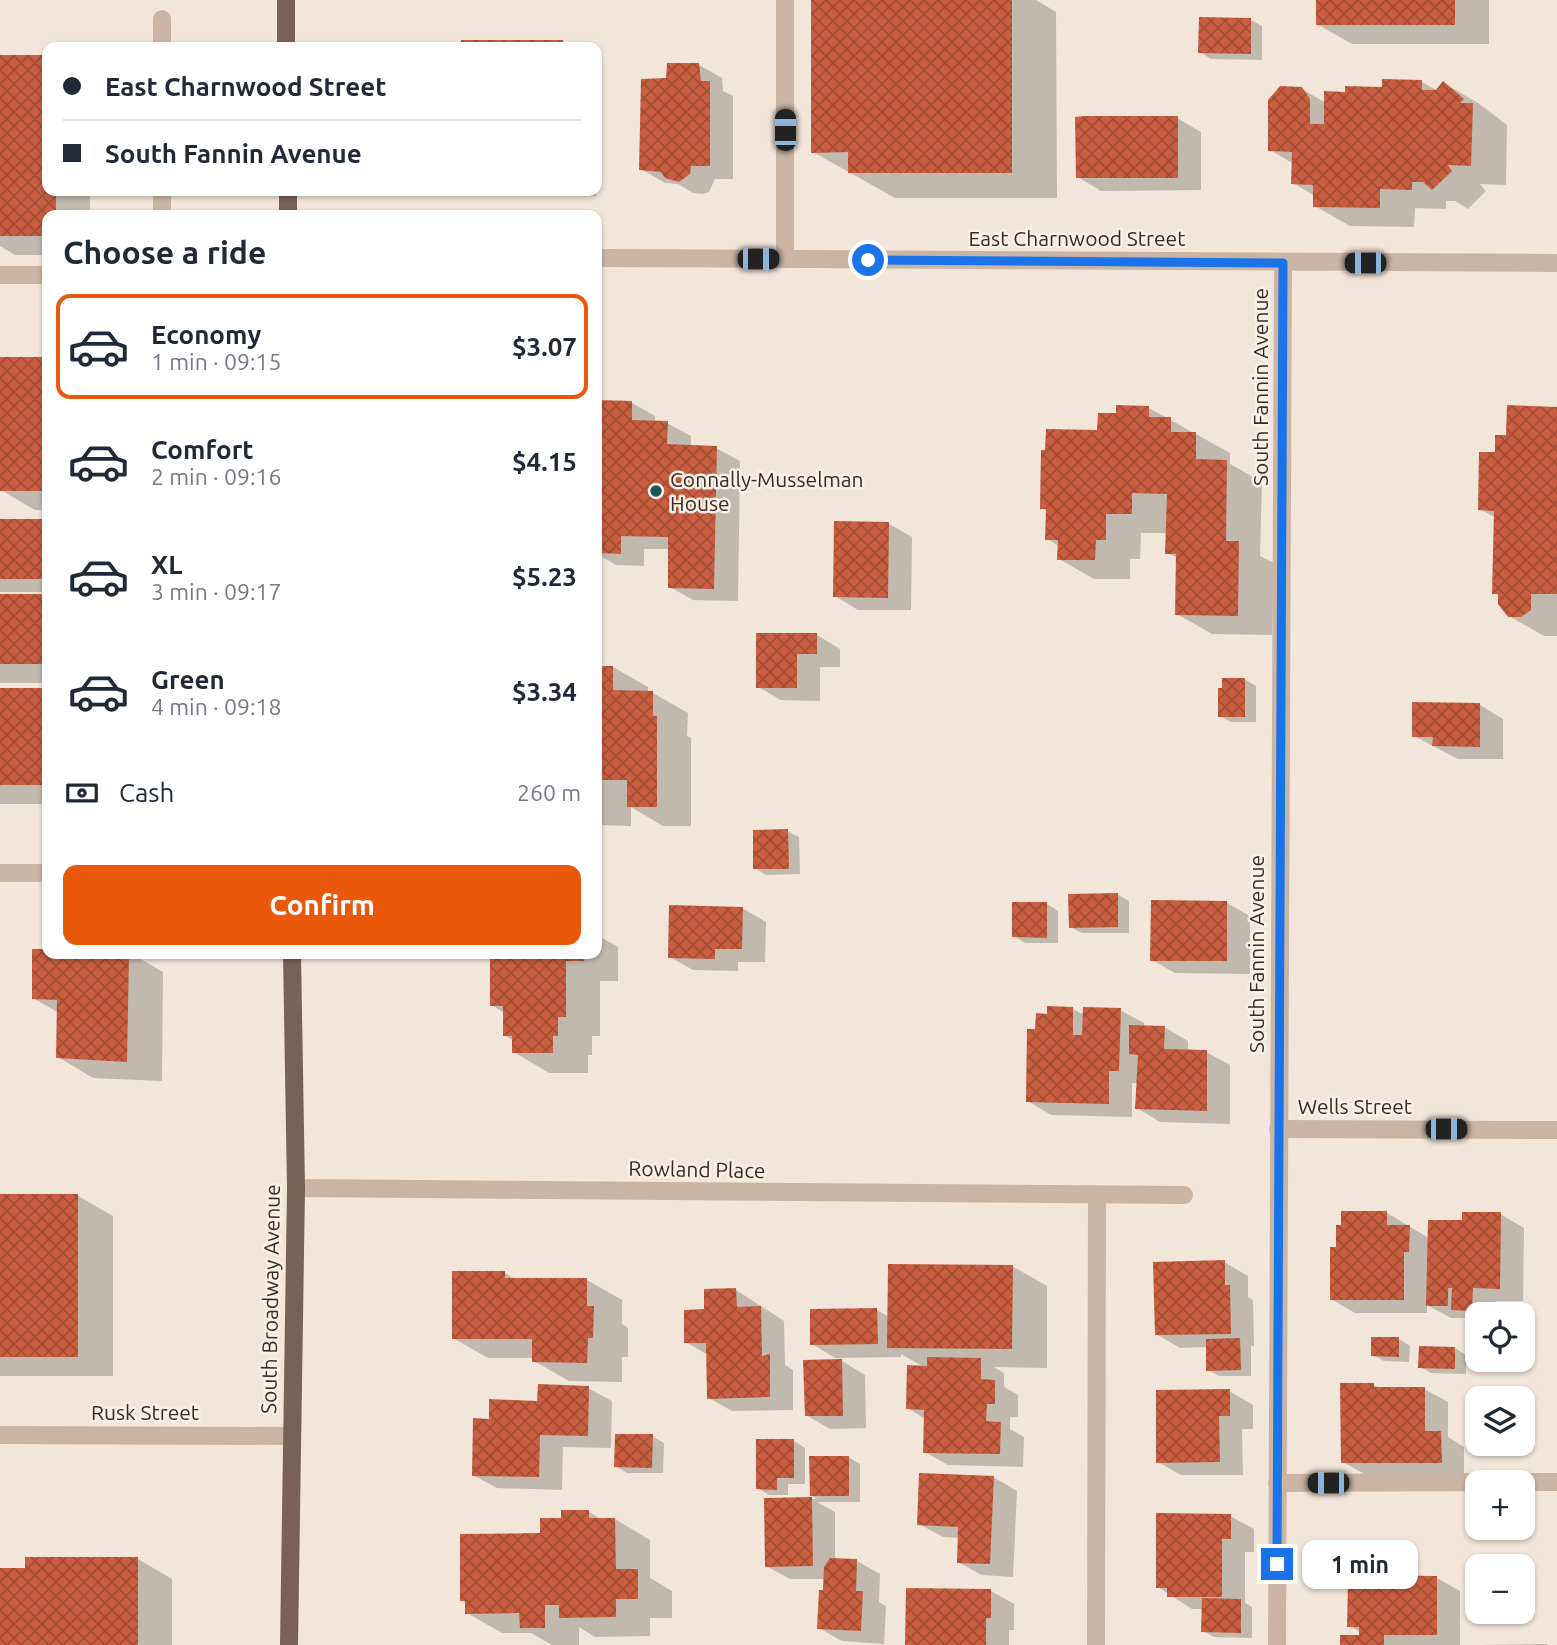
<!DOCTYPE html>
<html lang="en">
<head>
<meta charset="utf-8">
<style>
  :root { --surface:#fff; --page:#f2f2f3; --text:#1f2937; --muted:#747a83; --line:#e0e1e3; --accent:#ea580c }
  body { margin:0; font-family:Ubuntu,sans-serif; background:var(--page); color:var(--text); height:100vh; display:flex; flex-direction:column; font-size:26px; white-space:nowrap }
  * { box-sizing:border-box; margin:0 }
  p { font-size:23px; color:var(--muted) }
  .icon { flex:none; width:38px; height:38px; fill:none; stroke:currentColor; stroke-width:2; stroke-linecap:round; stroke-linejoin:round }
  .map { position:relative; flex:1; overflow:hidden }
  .side { position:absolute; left:42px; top:210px; width:560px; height:749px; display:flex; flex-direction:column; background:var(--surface); border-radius:14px; box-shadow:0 2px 5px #0004 }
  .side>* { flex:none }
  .top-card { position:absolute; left:42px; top:42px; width:560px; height:154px; border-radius:14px; box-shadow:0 2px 5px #0004; display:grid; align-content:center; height:154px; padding:0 21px; background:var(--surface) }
  .buttons { position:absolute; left:1465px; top:1302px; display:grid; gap:14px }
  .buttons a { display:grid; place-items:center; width:70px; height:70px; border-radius:14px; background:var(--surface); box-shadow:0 2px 5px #0004; font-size:35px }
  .end { position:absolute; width:32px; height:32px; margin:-16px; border:9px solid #1a73e8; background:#fff; box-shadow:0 0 0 4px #fff }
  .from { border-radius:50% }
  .bubble { position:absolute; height:49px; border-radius:14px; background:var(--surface); box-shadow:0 2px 5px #0004; font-size:23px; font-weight:600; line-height:49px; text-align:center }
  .car { position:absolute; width:21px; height:42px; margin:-21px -10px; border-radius:9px; box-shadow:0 0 5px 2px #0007; background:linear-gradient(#222 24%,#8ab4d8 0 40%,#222 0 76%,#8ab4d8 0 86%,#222 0) }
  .top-card b { display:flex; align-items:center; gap:24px; height:66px; font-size:26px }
  .top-card b+b { border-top:2px solid var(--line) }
  .top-card i { width:18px; height:18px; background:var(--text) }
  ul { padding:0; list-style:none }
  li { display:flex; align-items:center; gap:21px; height:105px; margin:0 14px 10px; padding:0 7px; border:4px solid transparent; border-radius:14px }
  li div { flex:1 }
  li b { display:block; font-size:26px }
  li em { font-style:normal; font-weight:600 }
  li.selected { border-color:var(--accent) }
  li>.icon { width:63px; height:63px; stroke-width:1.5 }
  h2 { padding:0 21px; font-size:32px; line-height:84px }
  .pay { display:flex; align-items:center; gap:18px; height:77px; padding:0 21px; font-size:26px }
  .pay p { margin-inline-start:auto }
  .primary-button { display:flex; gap:14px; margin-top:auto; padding:14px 21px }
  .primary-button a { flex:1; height:80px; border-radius:14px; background:var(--accent); color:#fff; font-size:28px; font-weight:600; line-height:80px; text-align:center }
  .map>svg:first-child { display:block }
  .shadow { fill:#0003 }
  .building { fill:url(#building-cross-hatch) }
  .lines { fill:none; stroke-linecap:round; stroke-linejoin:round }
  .service { stroke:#cab5a5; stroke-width:18 }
  .minor { stroke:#cab5a5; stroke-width:18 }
  .primary { stroke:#786257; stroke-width:18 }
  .route { stroke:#1a73e8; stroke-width:9 }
  .poi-dot { fill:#1b5659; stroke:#faf0e6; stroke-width:2.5 }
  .labels { text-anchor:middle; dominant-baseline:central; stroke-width:5; stroke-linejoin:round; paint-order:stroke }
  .street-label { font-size:21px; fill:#362b27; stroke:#faf0e6 }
  .poi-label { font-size:21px; fill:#362b27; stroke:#faf0e6; text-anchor:start }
</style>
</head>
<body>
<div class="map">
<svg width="1557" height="1645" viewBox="0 0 1557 1645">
  <defs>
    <pattern id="building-cross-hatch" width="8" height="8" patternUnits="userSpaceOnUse" patternTransform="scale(1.75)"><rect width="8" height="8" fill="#c95e40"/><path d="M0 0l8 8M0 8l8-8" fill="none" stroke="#a44e36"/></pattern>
  </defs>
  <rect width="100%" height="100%" fill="#f2e6da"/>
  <g class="shadow">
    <polygon points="813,0 1036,0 1056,12 1057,198 895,198 813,152"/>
    <polygon points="1317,0 1489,0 1489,44 1352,44 1317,24"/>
    <polygon points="1251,20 1262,26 1262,60 1211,59 1200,52"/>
    <polygon points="463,42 562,42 571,47 463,47"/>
    <polygon points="0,57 47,57 47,191 90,191 90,215 47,215 47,255 15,255 0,246"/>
    <polygon points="699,65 722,78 723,91 733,96 733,179 715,179 709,192 703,194 693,193 678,184 665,183 641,169"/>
    <polygon points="1422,82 1438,91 1444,83 1478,103 1507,125 1506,185 1480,184 1486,191 1468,209 1455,201 1446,201 1446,209 1415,208 1414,227 1350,226 1315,206 1315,196 1293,183 1294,164 1270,150 1302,89 1326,103 1347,94"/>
    <polygon points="1177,118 1201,132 1201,190 1101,191 1078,177"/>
    <polygon points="488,191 596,191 596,196 496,195"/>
    <polygon points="1,359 47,359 47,510 35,510 1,490"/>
    <polygon points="597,402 632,403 655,416 655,422 667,423 691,436 691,447 716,448 740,461 738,601 693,600 670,587 670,549 644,549 644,566 616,565 597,554"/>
    <polygon points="1149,408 1230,453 1230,464 1262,482 1260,556 1274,563 1272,635 1212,634 1177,614 1178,558 1167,553 1168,533 1141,533 1140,559 1130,559 1130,579 1094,579 1059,559 1059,546 1047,539 1047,511 1042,508 1099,432 1118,415"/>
    <polygon points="1557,408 1557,636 1544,636 1509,616 1500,596 1494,593 1496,518 1480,509 1497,453 1508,437"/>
    <rect x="0" y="520" width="47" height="72"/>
    <polygon points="889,524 912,537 911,610 858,610 835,596"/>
    <rect x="0" y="596" width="47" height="87"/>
    <polygon points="817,635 840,649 840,667 820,667 820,701 781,700 758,687"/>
    <polygon points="597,667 613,667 648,687 648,693 653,693 688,713 687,736 691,738 691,826 663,826 631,807 631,826 597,825"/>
    <polygon points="1244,679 1256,686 1256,722 1231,722 1220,716"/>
    <rect x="0" y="690" width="47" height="114"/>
    <polygon points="1480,705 1503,719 1503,759 1458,759 1414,736"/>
    <polygon points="787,831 799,837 800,874 766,875 755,868"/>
    <polygon points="1118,895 1129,901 1129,933 1082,933 1070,927"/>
    <polygon points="1227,903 1250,916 1250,974 1175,973 1152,960"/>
    <polygon points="1047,904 1058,911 1058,943 1025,943 1014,936"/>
    <polygon points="742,908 766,922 765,962 738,962 738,971 693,970 670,957"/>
    <polygon points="597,935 618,947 618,981 600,981 600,1036 592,1036 592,1055 588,1055 588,1073 549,1073 514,1052 514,1041 504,1035 504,1013 492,1005 492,954 597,954"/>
    <polygon points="34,951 47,951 47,954 132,954 163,972 162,1081 93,1078 58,1057 59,1013 33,998"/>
    <polygon points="1073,1009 1084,1015 1120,1010 1144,1023 1144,1027 1164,1027 1188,1041 1188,1051 1206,1052 1230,1065 1230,1124 1160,1122 1137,1108 1138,1083 1132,1083 1132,1117 1051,1115 1028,1101 1037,1031 1049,1015"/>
    <polygon points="0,1196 78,1196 113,1216 113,1376 0,1376"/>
    <polygon points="1387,1213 1429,1238 1463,1222 1500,1214 1524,1228 1523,1301 1496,1301 1496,1314 1477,1314 1477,1323 1469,1318 1451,1318 1427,1305 1427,1313 1355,1313 1331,1299 1338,1248"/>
    <polygon points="1224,1262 1248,1276 1248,1297 1253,1300 1254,1346 1251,1346 1251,1376 1219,1376 1208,1370 1208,1347 1180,1348 1156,1334"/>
    <polygon points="1012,1266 1047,1286 1047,1368 994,1367 1004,1373 1004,1387 1018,1395 1018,1417 1010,1417 1010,1429 1024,1437 1023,1467 948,1465 925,1452 925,1419 908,1408 924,1367 901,1354 901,1357 835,1358 812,1344 877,1310 889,1317"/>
    <polygon points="505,1273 517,1280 587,1280 622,1300 622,1324 628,1328 628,1357 622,1357 622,1382 569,1381 534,1361 534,1358 488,1358 453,1338"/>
    <polygon points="736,1290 784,1321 785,1365 793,1370 793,1410 732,1411 709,1398 708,1355 686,1342 706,1311"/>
    <polygon points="1399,1339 1410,1346 1409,1362 1384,1361 1373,1355"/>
    <polygon points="1455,1348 1466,1355 1466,1374 1431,1373 1420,1367"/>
    <polygon points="842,1361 865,1375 866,1428 830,1429 806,1415"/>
    <polygon points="1374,1385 1381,1389 1424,1389 1448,1402 1448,1437 1464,1447 1464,1475 1366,1475 1343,1462"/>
    <polygon points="588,1388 612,1401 611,1448 563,1447 562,1490 497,1488 473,1475 490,1420"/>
    <polygon points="1229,1391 1253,1405 1253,1429 1242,1429 1243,1475 1181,1475 1158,1462"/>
    <polygon points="652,1436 664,1443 663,1473 627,1473 616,1466"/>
    <polygon points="794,1441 805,1448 805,1484 788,1484 788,1495 769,1495 758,1488"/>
    <polygon points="848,1457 860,1464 860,1502 817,1502 835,1512 835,1560 857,1561 880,1574 879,1602 886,1606 884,1644 842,1641 819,1628 825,1579 790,1579 766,1566 766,1499 817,1499 811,1495"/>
    <polygon points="993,1477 1017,1491 1013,1577 982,1575 958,1562 960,1538 943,1537 919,1524"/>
    <polygon points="589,1512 603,1520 615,1519 650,1540 650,1578 672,1591 672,1618 650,1618 650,1636 595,1637 579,1627 579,1645 552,1645 531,1633 502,1633 467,1613 467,1603 462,1600 563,1519"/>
    <polygon points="1230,1516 1254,1529 1254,1552 1245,1552 1245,1603 1252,1607 1252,1638 1214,1637 1203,1631 1203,1609 1192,1609 1158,1587"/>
    <polygon points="138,1559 172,1579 172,1645 0,1645 0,1570"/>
    <polygon points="1437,1578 1460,1591 1460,1645 1342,1645 1360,1637 1360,1632 1349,1626 1362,1586"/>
    <polygon points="991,1591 1014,1604 1014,1630 1009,1630 1009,1645 907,1645"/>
    <polygon points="1546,1644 1548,1645 1478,1645"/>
  </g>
  <g class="building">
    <polygon points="811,0 1012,0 1012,173 848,173 848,152 811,153"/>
    <rect x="1316" y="0" width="139" height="25"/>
    <polygon points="1199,17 1251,18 1251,54 1198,53"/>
    <rect x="461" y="40" width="102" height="7"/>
    <polygon points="0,55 47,55 47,191 56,191 56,215 47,215 47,236 0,236"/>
    <polygon points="667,63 699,63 701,81 710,81 710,166 691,166 690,174 679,182 665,178 661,172 639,170 641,79 666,78"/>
    <polygon points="1382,79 1422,80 1422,90 1436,90 1443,81 1464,99 1460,103 1473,103 1471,166 1448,165 1452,171 1432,190 1423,182 1412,182 1412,190 1380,189 1380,208 1313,207 1313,185 1291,184 1292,152 1268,151 1268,100 1280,86 1302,87 1310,99 1310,124 1324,124 1324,91 1345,92 1345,86 1382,87"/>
    <polygon points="1084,116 1178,116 1178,178 1076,178 1075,117"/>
    <rect x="0" y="357" width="47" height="134"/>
    <polygon points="597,400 632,401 632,420 668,421 667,444 717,446 714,589 668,588 668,537 621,536 621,554 597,553"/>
    <polygon points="1116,405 1149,406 1149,417 1171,417 1171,432 1196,432 1196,459 1227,460 1226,541 1239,541 1238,616 1175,615 1176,554 1165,554 1167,494 1132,493 1132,514 1106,514 1106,540 1096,540 1095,560 1057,560 1058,540 1045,540 1046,509 1040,509 1041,450 1045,450 1046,429 1097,430 1098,413 1116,413"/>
    <polygon points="1507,405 1557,407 1557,594 1531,594 1531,610 1521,617 1508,617 1498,604 1498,594 1492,594 1494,511 1478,510 1479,452 1495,452 1495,435 1506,435"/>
    <rect x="0" y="519" width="47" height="60"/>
    <polygon points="834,521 889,522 888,598 833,597"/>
    <rect x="0" y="594" width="47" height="70"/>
    <polygon points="756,633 817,633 817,654 797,654 797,688 756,688"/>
    <polygon points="597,666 613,666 613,690 653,691 653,716 657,716 657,807 627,807 627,780 597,780"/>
    <polygon points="1222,678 1245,678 1245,717 1218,717 1218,688 1222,688"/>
    <rect x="0" y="688" width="47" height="97"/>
    <polygon points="1412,702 1480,703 1480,747 1432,746 1433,737 1412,737"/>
    <polygon points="788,829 789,869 753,869 753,830"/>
    <polygon points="1118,893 1118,927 1069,928 1068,894"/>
    <polygon points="1151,900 1227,901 1227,961 1150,961"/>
    <polygon points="1012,902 1047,902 1047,938 1012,937"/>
    <polygon points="669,905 743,907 742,949 715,949 715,959 668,958"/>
    <polygon points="32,949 47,949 47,954 129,954 127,1062 56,1058 57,1000 32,999"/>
    <polygon points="490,954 584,954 584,961 566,961 566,1017 558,1017 558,1036 553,1036 553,1053 512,1053 512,1036 503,1036 503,1006 490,1006"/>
    <polygon points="1047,1006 1073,1007 1073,1035 1082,1035 1083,1007 1121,1008 1119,1071 1109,1071 1109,1104 1026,1102 1027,1029 1035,1029 1036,1013 1047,1014"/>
    <polygon points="1129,1025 1165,1026 1164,1049 1207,1050 1207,1111 1135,1109 1138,1055 1129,1054"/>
    <rect x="0" y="1194" width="78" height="163"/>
    <polygon points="1341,1211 1387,1211 1387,1225 1410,1225 1409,1252 1404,1252 1404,1300 1330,1300 1330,1247 1336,1247 1336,1225 1341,1225"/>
    <polygon points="1462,1212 1501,1212 1500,1289 1473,1288 1472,1311 1451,1310 1452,1288 1448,1288 1448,1306 1426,1306 1428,1220 1462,1220"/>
    <polygon points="1225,1260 1225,1285 1230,1285 1231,1334 1155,1335 1153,1262"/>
    <polygon points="888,1264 1013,1265 1012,1349 887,1348"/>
    <polygon points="452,1271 505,1271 505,1278 587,1278 587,1306 594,1306 593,1338 588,1338 587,1363 532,1362 532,1339 452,1339"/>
    <polygon points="736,1288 737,1307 761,1306 762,1356 770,1354 770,1397 707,1399 706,1343 684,1343 684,1310 704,1309 704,1289"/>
    <polygon points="877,1308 878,1344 810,1345 810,1309"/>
    <polygon points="1371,1337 1399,1337 1399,1357 1371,1356"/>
    <polygon points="1240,1338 1241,1370 1206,1371 1206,1339"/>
    <polygon points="1419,1346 1455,1347 1455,1369 1418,1368"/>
    <polygon points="927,1357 981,1358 981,1379 995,1380 995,1404 987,1404 986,1421 1001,1422 1000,1454 923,1453 924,1410 906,1409 907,1365 927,1366"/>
    <polygon points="842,1359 843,1416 805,1416 803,1360"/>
    <polygon points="1340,1383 1374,1383 1374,1387 1425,1387 1425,1431 1441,1431 1442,1463 1341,1463"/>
    <polygon points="538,1384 589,1386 588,1436 540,1435 539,1477 472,1476 473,1418 489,1419 489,1399 537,1401"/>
    <polygon points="1230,1389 1230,1416 1219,1416 1220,1462 1156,1463 1156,1390"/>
    <polygon points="615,1434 653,1434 652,1468 614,1467"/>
    <polygon points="756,1439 794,1439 794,1478 777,1478 777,1490 756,1489"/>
    <polygon points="809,1456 849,1456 849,1496 810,1496"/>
    <polygon points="919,1473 994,1476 990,1564 957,1563 958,1527 917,1525"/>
    <polygon points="812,1497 813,1566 765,1567 764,1498"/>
    <polygon points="561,1510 589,1510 589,1518 615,1518 616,1569 638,1569 638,1599 616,1599 616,1617 559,1618 559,1605 545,1605 545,1628 520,1628 519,1613 465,1614 465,1601 460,1601 460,1534 540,1533 540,1518 561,1518"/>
    <polygon points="1156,1513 1231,1514 1231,1539 1222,1539 1222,1597 1167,1597 1167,1588 1156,1588"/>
    <polygon points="25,1557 138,1557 138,1645 0,1645 0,1568 25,1568"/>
    <polygon points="830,1558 857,1559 856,1591 863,1591 861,1631 817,1629 819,1590 823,1590 824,1567"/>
    <polygon points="1360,1575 1437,1576 1437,1635 1384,1635 1384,1645 1340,1645 1340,1635 1359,1635 1359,1627 1347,1627 1348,1583 1360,1584"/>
    <polygon points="906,1588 991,1589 991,1618 986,1618 986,1645 905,1645"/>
    <polygon points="1202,1598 1241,1599 1241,1633 1201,1632"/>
  </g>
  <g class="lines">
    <g class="service">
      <polyline points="162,19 162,47"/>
      <polyline points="162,191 162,215"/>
      <polyline points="785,259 785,0"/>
      <polyline points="0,275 47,275"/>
      <polyline points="1277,1483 1557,1482"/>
    </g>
    <g class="minor">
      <polyline points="597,258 1557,263"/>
      <polyline points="0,873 47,873"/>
      <polyline points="1278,1129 1557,1130"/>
      <polyline points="296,1188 1184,1195"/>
      <polyline points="0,1435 291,1436"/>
      <polyline points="1096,1645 1097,1196"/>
      <polyline points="1277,1645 1283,263"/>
    </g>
    <g class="primary">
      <polyline points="286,0 286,47"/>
      <polyline points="288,191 288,215"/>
      <polyline points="289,1645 296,1188 292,954"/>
    </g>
  </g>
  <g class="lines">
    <polyline class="route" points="868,260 1283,263 1277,1564"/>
  </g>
  <circle class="poi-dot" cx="656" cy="491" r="7"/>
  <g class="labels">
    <g class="street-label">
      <text x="1077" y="238">East Charnwood Street</text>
      <text transform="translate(1260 387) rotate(-90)">South Fannin Avenue</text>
      <text transform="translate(1256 954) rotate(-90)">South Fannin Avenue</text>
      <text x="1355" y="1106">Wells Street</text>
      <text transform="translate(697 1169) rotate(1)">Rowland Place</text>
      <text transform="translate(270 1299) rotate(-89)">South Broadway Avenue</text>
      <text x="145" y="1412">Rusk Street</text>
    </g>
    <g class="poi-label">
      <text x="670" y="479">Connally-Musselman<tspan x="670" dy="24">House</tspan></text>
    </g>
  </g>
</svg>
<div class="buttons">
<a><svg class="icon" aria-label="locate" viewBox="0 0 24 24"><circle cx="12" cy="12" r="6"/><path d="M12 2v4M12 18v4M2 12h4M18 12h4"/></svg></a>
<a><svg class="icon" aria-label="layers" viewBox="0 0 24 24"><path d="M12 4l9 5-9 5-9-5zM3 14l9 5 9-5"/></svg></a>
<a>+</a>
<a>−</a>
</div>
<i class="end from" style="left:868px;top:260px"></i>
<i class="end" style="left:1277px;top:1564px"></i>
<div class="bubble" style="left:1302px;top:1540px;width:116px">1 min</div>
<i class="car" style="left:785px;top:130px;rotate:0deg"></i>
<i class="car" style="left:758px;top:259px;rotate:90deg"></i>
<i class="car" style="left:1365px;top:263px;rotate:270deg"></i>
<i class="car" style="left:1446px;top:1129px;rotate:90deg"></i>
<i class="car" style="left:1328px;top:1483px;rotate:270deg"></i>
<div class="top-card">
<b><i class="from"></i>East Charnwood Street</b>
<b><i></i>South Fannin Avenue</b>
</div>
<section class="side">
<h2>Choose a ride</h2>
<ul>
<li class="selected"><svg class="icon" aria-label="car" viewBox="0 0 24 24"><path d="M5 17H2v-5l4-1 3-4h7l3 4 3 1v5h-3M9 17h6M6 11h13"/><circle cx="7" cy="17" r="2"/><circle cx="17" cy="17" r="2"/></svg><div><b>Economy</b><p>1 min · 09:15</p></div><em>$3.07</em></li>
<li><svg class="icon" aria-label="car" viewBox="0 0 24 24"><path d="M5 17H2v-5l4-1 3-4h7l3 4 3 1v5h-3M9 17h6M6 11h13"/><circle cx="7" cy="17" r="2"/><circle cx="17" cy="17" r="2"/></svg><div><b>Comfort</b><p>2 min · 09:16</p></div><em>$4.15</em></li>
<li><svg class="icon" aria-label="car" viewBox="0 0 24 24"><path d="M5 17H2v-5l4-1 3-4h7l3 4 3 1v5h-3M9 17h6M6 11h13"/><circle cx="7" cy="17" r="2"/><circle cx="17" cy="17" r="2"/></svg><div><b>XL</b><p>3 min · 09:17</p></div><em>$5.23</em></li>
<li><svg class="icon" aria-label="car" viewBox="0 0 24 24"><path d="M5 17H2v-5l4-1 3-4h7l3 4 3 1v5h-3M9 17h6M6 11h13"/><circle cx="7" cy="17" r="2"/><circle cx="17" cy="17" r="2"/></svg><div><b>Green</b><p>4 min · 09:18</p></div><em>$3.34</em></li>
</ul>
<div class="pay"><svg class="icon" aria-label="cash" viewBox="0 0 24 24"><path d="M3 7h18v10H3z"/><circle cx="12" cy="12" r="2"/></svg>Cash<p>260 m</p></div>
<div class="primary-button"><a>Confirm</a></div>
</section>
</div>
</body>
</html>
